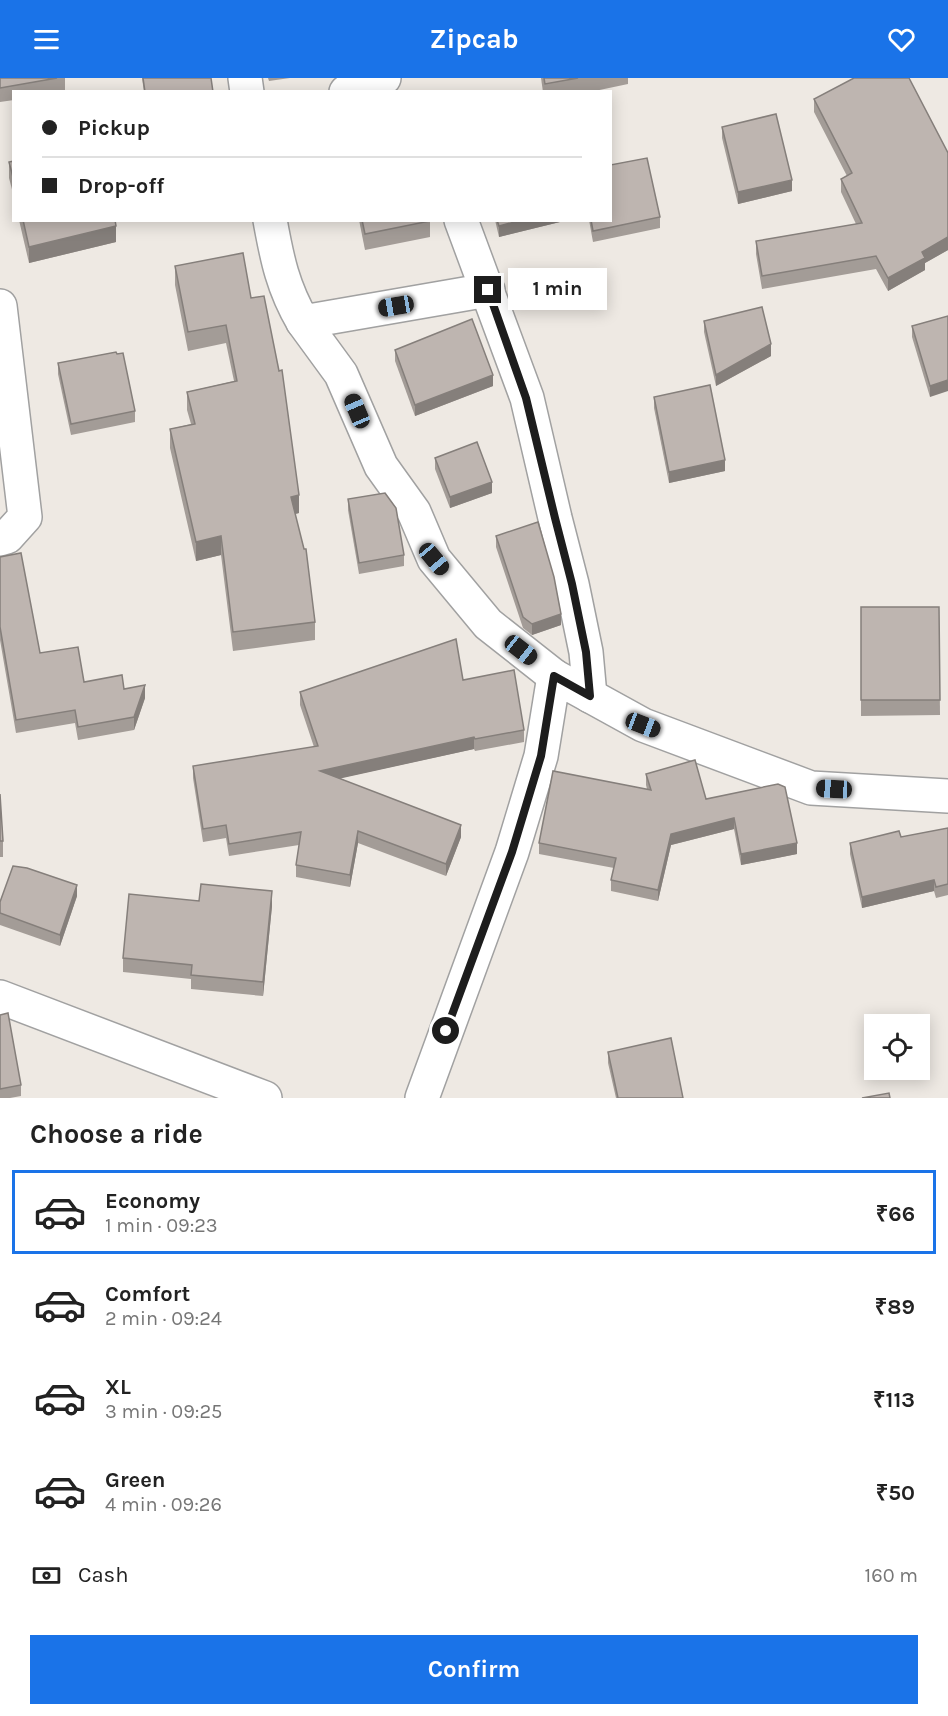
<!DOCTYPE html>
<html lang="en">
<head>
<meta charset="utf-8">
<style>
  :root { --surface:#fff; --page:#f2f2f2; --text:#222; --muted:#767676; --line:#e0e0e0; --accent:#1a73e8 }
  body { margin:0; font-family:Karla,sans-serif; background:var(--page); color:var(--text); height:100vh; display:flex; flex-direction:column; font-size:22px; white-space:nowrap }
  * { box-sizing:border-box; margin:0 }
  p { font-size:20px; color:var(--muted) }
  .icon { flex:none; width:33px; height:33px; fill:none; stroke:currentColor; stroke-width:2; stroke-linecap:round; stroke-linejoin:round }
  .map { position:relative; height:1020px; overflow:hidden }
  .details { display:flex; flex-direction:column; background:var(--surface); flex:1 }
  .details>* { flex:none }
  .top-card { position:absolute; left:12px; top:12px; width:600px; height:132px; border-radius:0px; box-shadow:0 3px 15px #0003; display:grid; align-content:center; height:132px; padding:0 30px; background:var(--surface) }
  .buttons { position:absolute; left:864px; top:936px; display:grid; gap:12px }
  .buttons a { display:grid; place-items:center; width:66px; height:66px; border-radius:0px; background:var(--surface); box-shadow:0 3px 15px #0003; font-size:30px }
  .end { position:absolute; width:27px; height:27px; margin:-14px; border:8px solid #1d1d1d; background:#fff; box-shadow:0 0 0 3px #fff }
  .from { border-radius:50% }
  .bubble { position:absolute; height:42px; border-radius:0px; background:var(--surface); box-shadow:0 3px 15px #0003; font-size:20px; font-weight:700; line-height:42px; text-align:center }
  .car { position:absolute; width:18px; height:36px; margin:-18px -9px; border-radius:8px; box-shadow:0 0 4px 2px #0007; background:linear-gradient(#222 24%,#8ab4d8 0 40%,#222 0 76%,#8ab4d8 0 86%,#222 0) }
  .top-card b { display:flex; align-items:center; gap:21px; height:57px; font-size:22px }
  .top-card b+b { border-top:2px solid var(--line) }
  .top-card i { width:15px; height:15px; background:var(--text) }
  ul { padding:0; list-style:none }
  li { display:flex; align-items:center; gap:18px; height:84px; margin:0 12px 9px; padding:0 18px; border:3px solid transparent; border-radius:0px }
  li div { flex:1 }
  li b { display:block; font-size:22px }
  li em { font-style:normal; font-weight:700 }
  li.on { border-color:var(--accent) }
  li>.icon { width:54px; height:54px; stroke-width:1.5 }
  h2 { padding:0 30px; font-size:27px; line-height:72px }
  .pay { display:flex; align-items:center; gap:15px; height:66px; padding:0 30px; font-size:22px }
  .pay p { margin-inline-start:auto }
  .cta { display:flex; gap:12px; margin-top:auto; padding:12px 30px }
  .cta a { flex:1; height:69px; border-radius:0px; background:var(--accent); color:#fff; font-size:24px; font-weight:700; line-height:69px; text-align:center }
  header { display:flex; justify-content:space-between; align-items:center; height:78px; padding:0 30px; background:var(--accent); color:#fff; font-size:27px; font-weight:700 }
  .map>svg:first-child { display:block }
  .lines { fill:none; stroke-linecap:round; stroke-linejoin:round }
  .minor-casing { stroke:#a1a1a1; stroke-width:36 }
  .minor { stroke:#fff; stroke-width:33 }
  .wall { fill:#a39c97 }
  .shaded-wall { fill:#857f7b }
  .building { fill:#beb5b0; stroke:#857f7b; stroke-width:1.5 }
  .route { stroke:#1d1d1d; stroke-width:8 }
</style>
</head>
<body>
<header><svg class="icon" aria-label="menu" viewBox="0 0 24 24"><path d="M4 6h16M4 12h16M4 18h16"/></svg>Zipcab<svg class="icon" aria-label="heart" viewBox="0 0 24 24"><path d="M12 20l-8-8c-3-5 5-10 8-4 3-6 11-1 8 4z"/></svg></header>
<div class="map">
<svg width="948" height="1020" viewBox="0 0 948 1020">
  <rect width="100%" height="100%" fill="#eee9e3"/>
  <g class="lines">
    <g class="minor-casing">
      <g id="minor">
        <polyline points="245,0 247,14"/>
        <polyline points="346,14 384,0"/>
        <path d="M 270,142 C 277,181 283,210 303,244 L 488,212"/>
        <polyline points="461,142 527,320 555,440 572,506 586,574 590,618"/>
        <polyline points="0,228 25,439 7,459 0,461"/>
        <polyline points="303,244 341,296 381,388 414,434 434,481 488,546 554,598"/>
        <polyline points="0,919 265,1020"/>
        <polyline points="422,1020 512,774 541,678 554,598 643,647 811,710 948,718"/>
      </g>
    </g>
    <use href="#minor" class="minor"/>
  </g>
  <g class="wall">
    <polygon points="0,0 65,0 65,13 14,14 14,22 0,24"/>
    <polygon points="142,0 211,0 213,14 144,14"/>
    <polygon points="268,0 290,0 269,3"/>
    <polygon points="541,0 628,0 628,6 590,14 543,14"/>
    <polygon points="814,21 948,75 948,172 925,185 925,192 888,213 876,191 762,211 756,176 756,163 856,146 841,114 841,101 847,98 814,34"/>
    <polygon points="722,49 792,113 738,126 722,60"/>
    <polygon points="14,83 14,119 9,100 9,84"/>
    <polygon points="660,139 660,150 593,164 589,142 610,142"/>
    <polygon points="19,142 115,142 116,164 29,185"/>
    <polygon points="359,142 430,142 430,159 365,172"/>
    <polygon points="495,142 568,142 499,159"/>
    <polygon points="175,188 251,220 299,435 295,436 315,544 315,562 233,573 221,477 196,483 170,370 170,351 191,346 187,332 187,314 234,303 226,265 188,273 175,207"/>
    <polygon points="948,238 930,319 912,259 912,248"/>
    <polygon points="704,243 771,278 716,308 704,254"/>
    <polygon points="395,272 493,308 415,338 395,283"/>
    <polygon points="58,285 135,333 135,344 71,357 58,296"/>
    <polygon points="654,319 725,393 669,405 654,330"/>
    <polygon points="435,380 492,415 450,430 435,391"/>
    <polygon points="348,421 404,477 404,488 359,496 348,432"/>
    <polygon points="496,458 561,547 532,557 523,550 496,469"/>
    <polygon points="0,479 40,575 84,604 124,611 145,620 134,652 78,662 75,645 16,655 0,562"/>
    <polygon points="861,529 939,529 940,637 861,638"/>
    <polygon points="463,602 524,652 524,664 475,673 474,671 340,700 461,759 446,798 358,765 350,809 296,799 296,787 299,767 229,778 226,760 203,764 193,700 193,688 314,669 300,627 300,614"/>
    <polygon points="646,696 706,721 797,776 741,787 734,751 671,767 658,823 611,813 611,802 614,790 539,776 539,765 647,711 646,707"/>
    <polygon points="0,716 3,763 3,779 0,779"/>
    <polygon points="948,750 948,817 936,820 934,813 862,830 850,776 850,765 901,759"/>
    <polygon points="77,818 60,868 0,847 0,824"/>
    <polygon points="199,823 272,828 263,918 191,911 191,901 123,894 123,880"/>
    <polygon points="0,937 21,1007 21,1018 10,1020 0,1020"/>
    <polygon points="608,974 683,1020 616,1020 608,985"/>
  </g>
  <g class="shaded-wall">
    <polygon points="792,102 792,113 738,126 738,114"/>
    <polygon points="522,142 568,142 499,159 499,148"/>
    <polygon points="116,148 116,164 29,185 29,169"/>
    <polygon points="948,159 948,172 925,185 925,192 888,213 888,200 922,174"/>
    <polygon points="771,266 771,278 716,308 716,297"/>
    <polygon points="493,297 493,308 415,338 415,327"/>
    <polygon points="948,302 948,313 930,319 930,308"/>
    <polygon points="725,382 725,393 669,405 669,394"/>
    <polygon points="492,404 492,415 450,430 450,419"/>
    <polygon points="299,417 299,435 291,437 291,419"/>
    <polygon points="221,458 221,477 196,483 196,464"/>
    <polygon points="561,536 561,547 532,557 532,546"/>
    <polygon points="145,607 145,620 134,652 134,639"/>
    <polygon points="474,659 474,671 320,705 320,693"/>
    <polygon points="734,740 734,751 671,767 658,823 658,812 671,756"/>
    <polygon points="461,747 461,759 446,798 446,786"/>
    <polygon points="358,753 358,765 350,809 350,797"/>
    <polygon points="797,765 797,776 741,787 741,776"/>
    <polygon points="934,802 934,813 862,830 862,819"/>
    <polygon points="77,807 77,818 60,868 60,857"/>
    <polygon points="272,813 272,828 263,918 263,904"/>
  </g>
  <g class="building">
    <polygon points="0,0 57,0 0,10"/>
    <polygon points="143,0 211,0 213,14 145,14"/>
    <polygon points="544,0 578,0 545,6"/>
    <polygon points="854,0 909,0 948,75 948,159 922,174 925,180 888,200 876,178 762,198 756,163 862,145 841,101 852,95 814,21"/>
    <polygon points="776,36 792,102 738,114 722,49"/>
    <polygon points="647,80 660,139 593,153 591,142 610,142 610,87"/>
    <polygon points="14,83 14,103 9,84"/>
    <polygon points="23,142 115,142 116,148 29,169"/>
    <polygon points="362,142 430,142 430,143 365,156"/>
    <polygon points="497,142 522,142 499,148"/>
    <polygon points="243,175 251,220 264,218 279,293 282,292 299,417 291,419 304,471 306,471 315,544 233,554 221,458 196,464 170,351 195,346 187,314 237,303 226,247 188,254 175,188"/>
    <polygon points="762,229 771,266 716,297 704,243"/>
    <polygon points="948,238 948,302 930,308 912,248"/>
    <polygon points="472,241 493,297 415,327 395,272"/>
    <polygon points="116,274 117,276 123,275 135,333 71,346 58,285"/>
    <polygon points="710,307 725,382 669,394 654,319"/>
    <polygon points="477,364 492,404 450,419 435,380"/>
    <polygon points="385,415 396,430 404,477 359,485 348,421"/>
    <polygon points="538,444 554,499 561,536 532,546 523,539 496,458"/>
    <polygon points="21,475 40,575 78,569 84,604 122,597 124,611 145,607 134,639 78,649 75,632 16,642 0,549 0,479"/>
    <polygon points="861,529 939,529 940,622 861,622"/>
    <polygon points="456,561 463,602 514,592 524,652 475,661 474,659 320,693 461,747 446,786 358,753 350,797 296,787 301,754 229,766 226,747 203,751 193,688 318,668 300,614"/>
    <polygon points="695,682 706,721 778,706 785,709 797,765 741,776 734,740 671,756 658,812 611,802 616,780 539,765 553,693 651,712 646,696"/>
    <polygon points="0,716 3,763 0,763"/>
    <polygon points="948,750 948,806 936,809 934,802 862,819 850,765 899,753 901,759"/>
    <polygon points="13,788 27,790 77,807 60,857 0,835 0,824"/>
    <polygon points="201,806 272,813 263,904 191,897 192,887 123,880 129,816 199,823"/>
    <polygon points="8,935 21,1007 0,1011 0,937"/>
    <polygon points="671,960 683,1020 618,1020 608,974"/>
    <polygon points="889,1015 890,1020 862,1020"/>
  </g>
  <g class="lines">
    <polyline class="route" points="446,953 512,774 541,678 554,598 590,618 586,574 572,506 555,440 526,320 488,212"/>
  </g>
</svg>
<div class="buttons">
<a><svg class="icon" aria-label="locate" viewBox="0 0 24 24"><circle cx="12" cy="12" r="6"/><path d="M12 2v4M12 18v4M2 12h4M18 12h4"/></svg></a>
</div>
<i class="end from" style="left:446px;top:953px"></i>
<i class="end" style="left:488px;top:212px"></i>
<div class="bubble" style="left:508px;top:190px;width:99px">1 min</div>
<i class="car" style="left:396px;top:228px;rotate:260deg"></i>
<i class="car" style="left:357px;top:333px;rotate:337deg"></i>
<i class="car" style="left:434px;top:481px;rotate:140deg"></i>
<i class="car" style="left:521px;top:572px;rotate:128deg"></i>
<i class="car" style="left:643px;top:647px;rotate:111deg"></i>
<i class="car" style="left:834px;top:711px;rotate:273deg"></i>
<div class="top-card">
<b><i class="from"></i>Pickup</b>
<b><i></i>Drop-off</b>
</div>
</div>
<section class="details">
<h2>Choose a ride</h2>
<ul>
<li class="on"><svg class="icon" aria-label="car" viewBox="0 0 24 24"><path d="M5 17H2v-5l4-1 3-4h7l3 4 3 1v5h-3M9 17h6M6 11h13"/><circle cx="7" cy="17" r="2"/><circle cx="17" cy="17" r="2"/></svg><div><b>Economy</b><p>1 min · 09:23</p></div><em>₹66</em></li>
<li><svg class="icon" aria-label="car" viewBox="0 0 24 24"><path d="M5 17H2v-5l4-1 3-4h7l3 4 3 1v5h-3M9 17h6M6 11h13"/><circle cx="7" cy="17" r="2"/><circle cx="17" cy="17" r="2"/></svg><div><b>Comfort</b><p>2 min · 09:24</p></div><em>₹89</em></li>
<li><svg class="icon" aria-label="car" viewBox="0 0 24 24"><path d="M5 17H2v-5l4-1 3-4h7l3 4 3 1v5h-3M9 17h6M6 11h13"/><circle cx="7" cy="17" r="2"/><circle cx="17" cy="17" r="2"/></svg><div><b>XL</b><p>3 min · 09:25</p></div><em>₹113</em></li>
<li><svg class="icon" aria-label="car" viewBox="0 0 24 24"><path d="M5 17H2v-5l4-1 3-4h7l3 4 3 1v5h-3M9 17h6M6 11h13"/><circle cx="7" cy="17" r="2"/><circle cx="17" cy="17" r="2"/></svg><div><b>Green</b><p>4 min · 09:26</p></div><em>₹50</em></li>
</ul>
<div class="pay"><svg class="icon" aria-label="cash" viewBox="0 0 24 24"><path d="M3 7h18v10H3z"/><circle cx="12" cy="12" r="2"/></svg>Cash<p>160 m</p></div>
<div class="cta"><a>Confirm</a></div>
</section>
</body>
</html>
